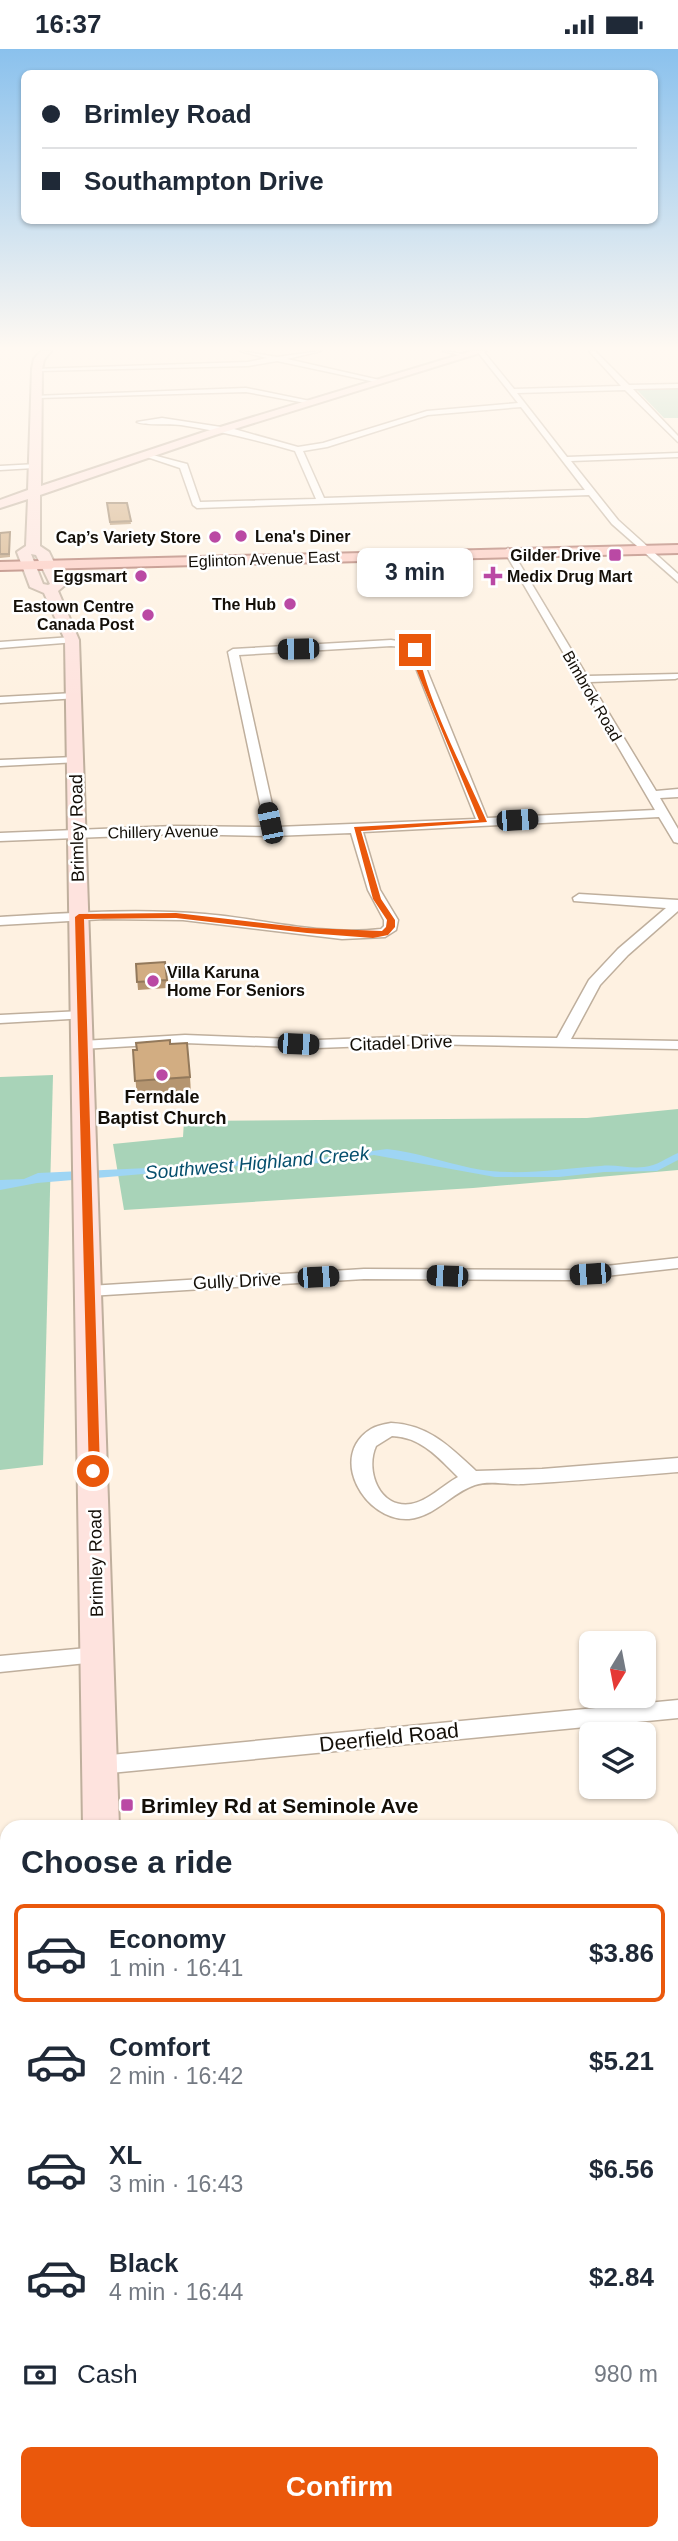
<!DOCTYPE html>
<html lang="en">
<head>
<meta charset="utf-8">
<style>
  :root { --surface:#fff; --page:#f2f2f3; --text:#1f2937; --muted:#747a83; --line:#e0e1e3; --accent:#ea580c }
  body { margin:0; font-family:Arial,sans-serif; background:var(--page); color:var(--text); height:100vh; display:flex; flex-direction:column; font-size:26px; white-space:nowrap }
  * { box-sizing:border-box; margin:0 }
  p { font-size:23px; color:var(--muted) }
  .icon { flex:none; width:38px; height:38px; fill:none; stroke:currentColor; stroke-width:2; stroke-linecap:round; stroke-linejoin:round }
  .map { position:relative; flex:1; overflow:hidden }
  .panel { position:absolute; left:0px; top:1771px; width:679px; height:721px; display:flex; flex-direction:column; background:var(--surface); border-radius:21px 21px 0 0; box-shadow:0 2px 5px #0004 }
  .panel>* { flex:none }
  .banner { position:absolute; left:21px; top:21px; width:637px; height:154px; border-radius:10px; box-shadow:0 2px 5px #0004; display:grid; align-content:center; height:154px; padding:0 21px; background:var(--surface) }
  .needle { width:46px; rotate:190deg }
  .tools { position:absolute; left:579px; top:1582px; display:grid; gap:14px }
  .tools a { display:grid; place-items:center; width:77px; height:77px; border-radius:10px; background:var(--surface); box-shadow:0 2px 5px #0004; font-size:35px }
  .end { position:absolute; width:32px; height:32px; margin:-16px; border:9px solid #ea580c; background:#fff; box-shadow:0 0 0 4px #fff }
  .from { border-radius:50% }
  .bubble { position:absolute; height:49px; border-radius:10px; background:var(--surface); box-shadow:0 2px 5px #0004; font-size:23px; font-weight:600; line-height:49px; text-align:center }
  .car { position:absolute; width:21px; height:42px; margin:-21px -10px; border-radius:9px; box-shadow:0 0 5px 2px #0007; background:linear-gradient(#222 24%,#8ab4d8 0 40%,#222 0 76%,#8ab4d8 0 86%,#222 0) }
  .banner b { display:flex; align-items:center; gap:24px; height:66px; font-size:26px }
  .banner b+b { border-top:2px solid var(--line) }
  .banner i { width:18px; height:18px; background:var(--text) }
  ul { padding:0; list-style:none }
  li { display:flex; align-items:center; gap:21px; height:98px; margin:0 14px 10px; padding:0 7px; border:4px solid transparent; border-radius:10px }
  li div { flex:1 }
  li b { display:block; font-size:26px }
  li em { font-style:normal; font-weight:600 }
  li.selected { border-color:var(--accent) }
  li>.icon { width:63px; height:63px; stroke-width:1.5 }
  h2 { padding:0 21px; font-size:32px; line-height:84px }
  .pay { display:flex; align-items:center; gap:18px; height:77px; padding:0 21px; font-size:26px }
  .pay p { margin-inline-start:auto }
  .cta { display:flex; gap:14px; margin-top:auto; padding:14px 21px }
  .cta a { flex:1; height:80px; border-radius:10px; background:var(--accent); color:#fff; font-size:28px; font-weight:600; line-height:80px; text-align:center }
  .status { display:flex; justify-content:space-between; align-items:center; height:49px; padding:0 35px; background:var(--surface); direction:ltr }
  .status svg { height:19px; fill:currentColor }
  .map>svg:first-child { display:block }
  .green { fill:#a8d3b8 }
  .water { fill:#9ed5f4 }
  .lines { fill:none; stroke-linecap:round; stroke-linejoin:round }
  .street-casing { stroke:#bfaf9d; stroke-width:3 }
  .secondary-casing { stroke:#bfaf9d; stroke-width:4 }
  .primary-casing { stroke:#aa6e62; stroke-width:4 }
  .street { fill:#fff; fill-rule:evenodd }
  .secondary { fill:#fee3de; fill-rule:evenodd }
  .primary { fill:#fcc7be; fill-rule:evenodd }
  .wall { fill:#b59570 }
  .building { fill:#d2ad82; stroke:#93795b; stroke-width:2 }
  .route { fill:#ea580c }
  .poi-dot { fill:#ba49a4; stroke:#fff; stroke-width:2.5 }
  .labels { text-anchor:middle; dominant-baseline:central; stroke-width:5; stroke-linejoin:round; paint-order:stroke }
  .far-poi-label { font-size:16px; font-weight:bold; fill:#140f08; stroke:#fff; text-anchor:end }
  .far-street-label { font-size:16px; fill:#140f08; stroke:#fff }
  .street-label { font-size:18px; fill:#140f08; stroke:#fff }
  .poi-label { font-size:18px; font-weight:bold; fill:#140f08; stroke:#fff }
  .water-label { font-size:19px; font-style:italic; fill:#064f6d; stroke:#fff }
  .near-street-label { font-size:21px; fill:#140f08; stroke:#fff }
  .near-poi-label { font-size:21px; font-weight:bold; fill:#140f08; stroke:#fff; text-anchor:start }
</style>
</head>
<body>
<div class="status"><b>16:37</b><svg viewBox="0 0 49 12"><path d="M0 12V9h3v3zM5 12V6h3v6zM10 12V3h3v9zM15 12V0h3v12zM26 1h20v11H26zM47 4h2v5h-2z"/></svg></div>
<div class="map">
<svg width="678" height="2492" viewBox="0 0 678 2492">
  <rect width="100%" height="100%" fill="#fef1e1"/>
  <g class="green">
    <polygon points="678,339 678,369 664,369 637,341"/>
    <polygon points="53,1026 43,1416 0,1421 0,1028"/>
    <polygon points="678,1060 678,1121 473,1139 124,1161 113,1095 183,1088 184,1072 587,1069"/>
  </g>
  <path class="water" d="M 387,1100 C 416,1103 443,1113 471,1119 C 514,1128 558,1120 601,1117 C 615,1115 630,1120 644,1118 C 657,1117 666,1109 678,1104 L 678,1111 L 657,1122 L 604,1123 L 559,1128 L 495,1128 L 374,1106 L 324,1114 L 263,1115 L 37,1134 L 0,1141 L 0,1131 L 24,1130 L 38,1124 L 170,1118 L 285,1108 L 321,1109 Z"/>
  <g class="lines">
    <g class="street-casing">
      <g id="street">
        <polygon points="240,302 277,308 321,302 287,310 384,332 380,334 277,312 248,317 37,322 34,320 248,313 267,309"/>
        <polygon points="443,302 470,306 467,308"/>
        <path d="M 477,302 L 483,302 L 514,340 L 621,337 L 589,302 L 595,302 L 629,336 L 678,335 L 678,339 L 633,340 L 678,387 L 678,393 L 625,341 L 517,344 L 567,408 L 678,404 L 678,408 L 571,412 L 618,471 L 678,525 L 678,533 L 612,475 L 589,446 L 197,459 L 193,456 L 180,419 L 141,406 L 145,404 L 187,415 L 200,453 L 316,450 L 295,402 C 257,391 220,382 181,376 C 169,374 146,377 137,373 L 162,369 L 234,380 L 298,398 L 323,394 L 427,362 L 518,354 ZM 521,358 L 585,441 L 324,449 L 303,402 L 327,398 L 428,366 Z"/>
        <polygon points="246,339 315,353 311,355 246,343 37,349 33,347"/>
        <polygon points="37,415 34,419 0,421 0,417"/>
        <path d="M 508,499 L 512,502 L 587,627 L 678,625 L 678,629 L 675,630 L 590,633 L 656,742 L 678,740 L 678,748 L 660,749 L 678,780 L 678,794 L 674,793 L 659,768 L 363,783 L 380,841 L 398,871 L 396,881 L 385,888 L 342,890 L 183,871 L 104,870 L 0,876 L 0,868 C 68,864 136,859 205,865 C 264,870 321,887 381,880 L 384,877 L 384,871 L 368,841 L 351,784 L 272,787 L 175,785 L 0,792 L 0,784 L 175,777 L 265,778 L 228,603 L 233,600 L 391,591 L 410,594 L 420,604 L 487,769 L 655,761 L 504,502 ZM 391,597 L 403,598 L 410,604 L 476,770 L 277,778 L 239,606 Z"/>
        <polygon points="72,588 77,591 76,593 0,599 0,593"/>
        <polygon points="74,644 78,645 78,649 0,654 0,648"/>
        <polygon points="75,708 79,709 79,713 0,717 0,711"/>
        <polygon points="579,845 678,851 678,862 628,906 600,936 571,990 678,992 678,1000 423,995 317,999 185,994 82,1000 75,996 82,992 185,986 317,991 423,987 557,989 589,931 618,900 666,859 574,852 573,849"/>
        <polygon points="82,962 87,963 87,969 0,974 0,966"/>
        <polygon points="678,1209 678,1219 570,1231 364,1230 89,1247 80,1242 89,1237 364,1220 570,1221"/>
        <path d="M 391,1374 C 429,1376 449,1397 476,1422 L 542,1420 L 678,1409 L 678,1423 C 626,1427 575,1432 523,1435 C 508,1436 489,1431 475,1436 C 451,1444 436,1467 409,1470 C 365,1473 327,1407 371,1380 C 376,1377 385,1375 391,1374 ZM 392,1387 C 421,1388 438,1408 458,1428 C 443,1436 428,1452 411,1455 C 379,1460 365,1421 376,1397 Z"/>
        <polygon points="98,1598 106,1600 109,1606 106,1612 0,1623 0,1607"/>
        <polygon points="678,1651 678,1669 100,1725 92,1723 89,1716 92,1709 100,1707"/>
        <rect x="672" y="1962" width="6" height="24"/>
        <polygon points="678,2407 678,2439 672,2440 672,2408"/>
      </g>
    </g>
    <g class="secondary-casing">
      <g id="secondary">
        <path d="M 41,302 L 51,302 L 44,311 L 42,320 L 41,437 L 207,382 L 472,302 L 486,302 L 215,386 L 40,446 L 40,497 L 49,503 L 65,536 L 58,542 L 79,591 L 119,1778 L 83,1778 L 65,591 L 44,544 L 30,538 L 17,503 L 26,497 L 28,450 L 0,459 L 0,451 L 28,441 L 32,320 L 34,310 ZM 31,505 L 36,506 L 50,535 L 48,536 L 43,535 Z"/>
        <rect x="95" y="2485" width="48" height="7"/>
      </g>
    </g>
    <g class="primary-casing">
      <polygon id="primary" points="678,496 678,504 0,521 0,513"/>
    </g>
    <use href="#street" class="street"/>
    <use href="#secondary" class="secondary"/>
    <use href="#primary" class="primary"/>
  </g>
  <g class="wall">
    <polygon points="107,454 127,454 131,475 110,476"/>
    <polygon points="10,483 10,508 0,509 0,484"/>
    <polygon points="165,913 167,939 138,941 136,915"/>
    <polygon points="170,995 190,1028 191,1045 137,1049 133,1001"/>
  </g>
  <g class="building">
    <polygon points="107,454 127,454 131,472 110,473"/>
    <polygon points="10,483 9,505 0,505 0,484"/>
    <polygon points="165,913 167,931 137,933 136,915"/>
    <polygon points="170,991 170,995 187,994 190,1028 135,1032 133,1001 137,1001 136,994"/>
  </g>
  <linearGradient id="sky" x2="0" y2="1"><stop stop-color="#8ac1ed"/><stop offset="0.46" stop-color="#fff9f2"/><stop offset="1" stop-color="#fff9f2" stop-opacity="0"/></linearGradient>
  <rect width="678" height="650" fill="url(#sky)"/>
  <path class="route" d="M 415,599 L 418,601 C 428,654 465,723 487,773 L 361,782 L 381,850 L 395,871 L 395,878 L 388,886 L 373,889 L 307,884 L 176,869 L 84,870 L 100,1422 L 93,1427 L 89,1426 L 75,868 L 79,865 L 176,864 L 307,879 L 382,882 L 386,878 L 387,871 L 373,850 L 354,778 L 479,771 L 414,615 L 412,601 Z"/>
  <g class="poi-dot">
    <circle cx="241" cy="487" r="7"/>
    <circle cx="215" cy="488" r="7"/>
    <rect x="608" y="499" width="14" height="14" rx="3.5"/>
    <circle cx="141" cy="527" r="7"/>
    <path d="M489.5 516.5h7v7h7v7h-7v7h-7v-7h-7v-7h7z"/>
    <circle cx="290" cy="555" r="7"/>
    <circle cx="148" cy="566" r="7"/>
    <circle cx="153" cy="932" r="7"/>
    <circle cx="162" cy="1026" r="7"/>
    <rect x="120" y="1749" width="14" height="14" rx="3.5"/>
  </g>
  <g class="labels">
    <g class="far-poi-label">
      <text x="255" y="487" text-anchor="start">Lena's Diner</text>
      <text x="201" y="488">Cap’s Variety Store</text>
      <text x="601" y="506">Gilder Drive</text>
      <text x="127" y="527">Eggsmart</text>
      <text x="507" y="527" text-anchor="start">Medix Drug Mart</text>
      <text x="276" y="555">The Hub</text>
      <text x="134" y="557">Eastown Centre<tspan x="134" dy="18">Canada Post</tspan></text>
      <text x="167" y="923" text-anchor="start">Villa Karuna<tspan x="167" dy="18">Home For Seniors</tspan></text>
    </g>
    <g class="far-street-label">
      <text transform="translate(264 510) rotate(-2)">Eglinton Avenue East</text>
      <text transform="translate(592 647) rotate(60)">Bimbrok Road</text>
      <text transform="translate(163 783) rotate(-1)">Chillery Avenue</text>
    </g>
    <g class="street-label">
      <text transform="translate(77 779) rotate(-91)">Brimley Road</text>
      <text transform="translate(401 994) rotate(-2)">Citadel Drive</text>
      <text transform="translate(237 1232) rotate(-3)">Gully Drive</text>
      <text transform="translate(96 1514) rotate(-91)">Brimley Road</text>
    </g>
    <g class="poi-label">
      <text x="162" y="1048">Ferndale<tspan x="162" dy="21">Baptist Church</tspan></text>
    </g>
    <g class="water-label">
      <text transform="translate(257 1114) rotate(-5)">Southwest Highland Creek</text>
    </g>
    <g class="near-street-label">
      <text transform="translate(389 1688) rotate(-6)">Deerfield Road</text>
    </g>
    <g class="near-poi-label">
      <text x="141" y="1756">Brimley Rd at Seminole Ave</text>
    </g>
  </g>
</svg>
<div class="tools">
<a><svg class="needle" viewBox="-14 -14 28 28"><path d="M0-13l5 13h-10z" fill="#e53935"/><path d="M0 13l5-13h-10z" fill="#747a83"/></svg></a>
<a><svg class="icon" aria-label="layers" viewBox="0 0 24 24"><path d="M12 4l9 5-9 5-9-5zM3 14l9 5 9-5"/></svg></a>
</div>
<i class="end from" style="left:93px;top:1422px"></i>
<i class="end" style="left:415px;top:601px"></i>
<div class="bubble" style="left:357px;top:499px;width:116px">3 min</div>
<i class="car" style="left:298px;top:600px;rotate:269deg"></i>
<i class="car" style="left:517px;top:771px;rotate:87deg"></i>
<i class="car" style="left:270px;top:774px;rotate:348deg"></i>
<i class="car" style="left:298px;top:995px;rotate:92deg"></i>
<i class="car" style="left:590px;top:1225px;rotate:266deg"></i>
<i class="car" style="left:447px;top:1227px;rotate:272deg"></i>
<i class="car" style="left:318px;top:1228px;rotate:87deg"></i>
<div class="banner">
<b><i class="from"></i>Brimley Road</b>
<b><i></i>Southampton Drive</b>
</div>
<section class="panel">
<h2>Choose a ride</h2>
<ul>
<li class="selected"><svg class="icon" aria-label="car" viewBox="0 0 24 24"><path d="M5 17H2v-5l4-1 3-4h7l3 4 3 1v5h-3M9 17h6M6 11h13"/><circle cx="7" cy="17" r="2"/><circle cx="17" cy="17" r="2"/></svg><div><b>Economy</b><p>1 min · 16:41</p></div><em>$3.86</em></li>
<li><svg class="icon" aria-label="car" viewBox="0 0 24 24"><path d="M5 17H2v-5l4-1 3-4h7l3 4 3 1v5h-3M9 17h6M6 11h13"/><circle cx="7" cy="17" r="2"/><circle cx="17" cy="17" r="2"/></svg><div><b>Comfort</b><p>2 min · 16:42</p></div><em>$5.21</em></li>
<li><svg class="icon" aria-label="car" viewBox="0 0 24 24"><path d="M5 17H2v-5l4-1 3-4h7l3 4 3 1v5h-3M9 17h6M6 11h13"/><circle cx="7" cy="17" r="2"/><circle cx="17" cy="17" r="2"/></svg><div><b>XL</b><p>3 min · 16:43</p></div><em>$6.56</em></li>
<li><svg class="icon" aria-label="car" viewBox="0 0 24 24"><path d="M5 17H2v-5l4-1 3-4h7l3 4 3 1v5h-3M9 17h6M6 11h13"/><circle cx="7" cy="17" r="2"/><circle cx="17" cy="17" r="2"/></svg><div><b>Black</b><p>4 min · 16:44</p></div><em>$2.84</em></li>
</ul>
<div class="pay"><svg class="icon" aria-label="cash" viewBox="0 0 24 24"><path d="M3 7h18v10H3z"/><circle cx="12" cy="12" r="2"/></svg>Cash<p>980 m</p></div>
<div class="cta"><a>Confirm</a></div>
</section>
</div>
</body>
</html>
